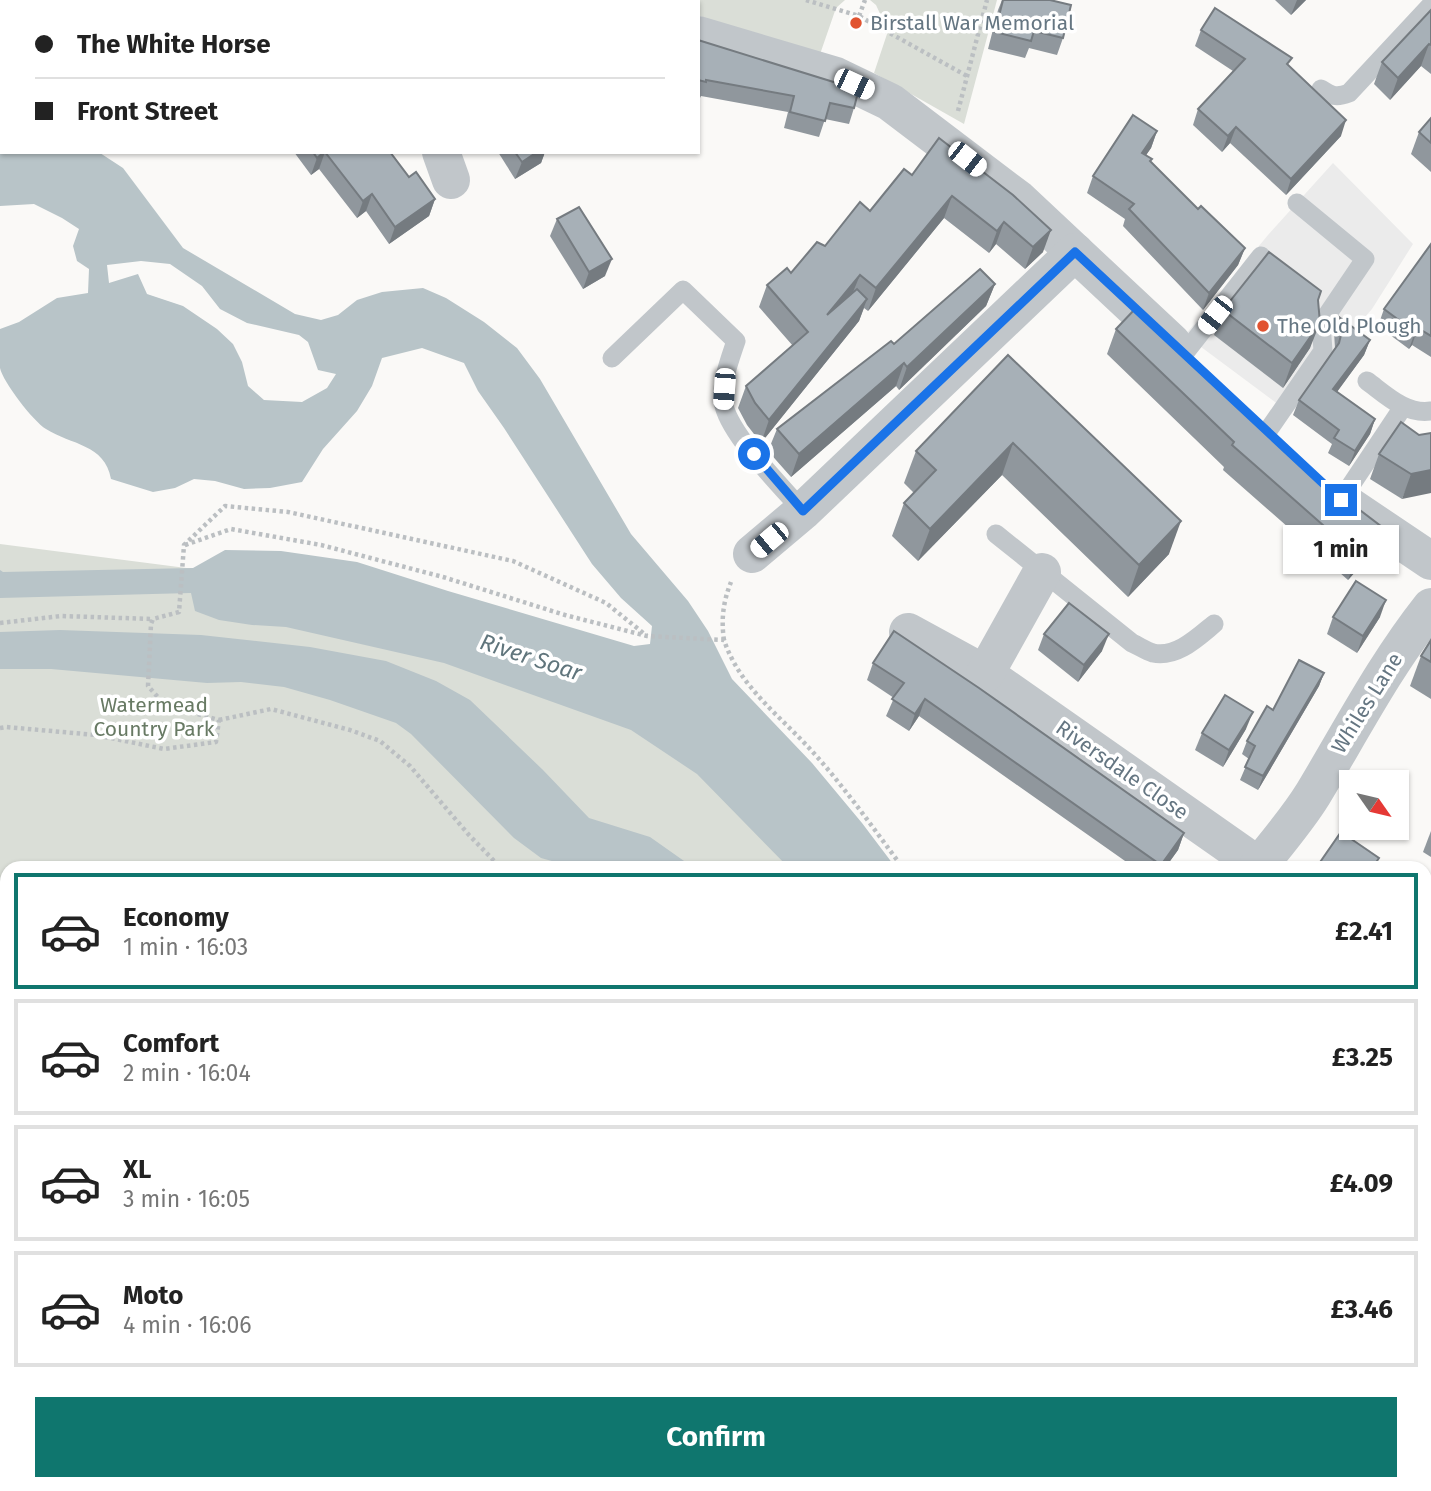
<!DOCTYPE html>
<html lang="en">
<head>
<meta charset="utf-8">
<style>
  :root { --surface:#fff; --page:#f2f2f2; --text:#222; --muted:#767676; --line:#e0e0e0; --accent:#0f766e }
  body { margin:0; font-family:"Fira Sans",sans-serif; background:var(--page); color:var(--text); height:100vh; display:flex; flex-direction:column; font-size:26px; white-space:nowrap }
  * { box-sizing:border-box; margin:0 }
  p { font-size:23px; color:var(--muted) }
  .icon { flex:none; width:38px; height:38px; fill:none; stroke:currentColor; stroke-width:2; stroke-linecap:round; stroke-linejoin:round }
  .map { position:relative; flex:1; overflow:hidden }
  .panel { position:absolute; left:0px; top:861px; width:1432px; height:630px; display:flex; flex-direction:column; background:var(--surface); border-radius:21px 21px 0 0; box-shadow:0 2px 5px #0004 }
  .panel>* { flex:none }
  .hud { position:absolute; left:0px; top:0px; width:700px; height:154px; box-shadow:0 2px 5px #0004; display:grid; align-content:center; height:154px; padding:0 35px; background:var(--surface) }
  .needle { width:46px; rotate:124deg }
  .tools { position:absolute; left:1339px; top:770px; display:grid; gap:14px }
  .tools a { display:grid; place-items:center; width:70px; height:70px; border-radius:0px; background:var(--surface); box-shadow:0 2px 5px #0004; font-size:35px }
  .end { position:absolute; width:32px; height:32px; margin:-16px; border:9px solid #1a73e8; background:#fff; box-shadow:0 0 0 4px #fff }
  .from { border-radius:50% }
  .bubble { position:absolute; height:49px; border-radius:0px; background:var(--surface); box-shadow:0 2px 5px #0004; font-size:23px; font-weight:700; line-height:49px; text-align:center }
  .car { position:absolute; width:21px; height:42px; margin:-21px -10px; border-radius:9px; box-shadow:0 0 5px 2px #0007; background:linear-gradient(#fff 24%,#345 0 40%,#fff 0 76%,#345 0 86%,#fff 0) }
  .hud b { display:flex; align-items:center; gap:24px; height:66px; font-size:26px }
  .hud b+b { border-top:2px solid var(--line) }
  .hud i { width:18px; height:18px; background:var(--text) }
  ul { padding:12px 0 0; list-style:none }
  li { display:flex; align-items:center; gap:21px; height:116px; margin:0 14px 10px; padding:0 21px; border:4px solid var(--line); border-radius:0px }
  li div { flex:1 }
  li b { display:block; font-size:26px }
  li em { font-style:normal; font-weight:700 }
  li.current { border-color:var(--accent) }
  li>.icon { width:63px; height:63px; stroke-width:1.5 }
  .cta { display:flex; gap:14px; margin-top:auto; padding:14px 35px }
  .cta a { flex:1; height:80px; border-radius:0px; background:var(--accent); color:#fff; font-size:28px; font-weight:700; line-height:80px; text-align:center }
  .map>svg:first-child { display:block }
  .built { fill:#ebebeb }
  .green { fill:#daded7 }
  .water { fill:#b8c4c8; fill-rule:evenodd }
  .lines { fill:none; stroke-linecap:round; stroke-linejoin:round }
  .path { stroke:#bbbfc2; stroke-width:4.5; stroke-dasharray:3.5 3.5; stroke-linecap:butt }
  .lane { stroke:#c1c6ca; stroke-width:19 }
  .street { stroke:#c1c6ca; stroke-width:38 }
  .wall { fill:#90979d }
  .shaded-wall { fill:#757b80 }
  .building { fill:#a7b0b7; stroke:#757b80; stroke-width:2 }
  .route { stroke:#1a73e8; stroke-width:9 }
  .poi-dot { fill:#e15330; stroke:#fff; stroke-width:2.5 }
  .labels { text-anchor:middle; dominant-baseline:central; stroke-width:7; stroke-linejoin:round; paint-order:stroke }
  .poi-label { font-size:21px; fill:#657682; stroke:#fff; text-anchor:start }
  .street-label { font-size:21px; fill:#657682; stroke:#fff }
  .park-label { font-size:21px; fill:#687a64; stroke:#fff }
  .water-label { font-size:23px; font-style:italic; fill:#60757c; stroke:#fff }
</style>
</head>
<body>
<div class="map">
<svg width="1431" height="1491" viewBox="0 0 1431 1491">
  <rect width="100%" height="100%" fill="#faf9f7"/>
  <polygon class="built" points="1333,163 1413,244 1372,309 1346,339 1291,414 1185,335 1268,235"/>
  <g class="green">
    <polygon points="0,0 119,0 2,2 0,139"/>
    <polygon points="698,0 845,0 836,8 818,60 700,16"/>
    <polygon points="870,0 997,0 964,124 874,73 888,31 876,5"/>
    <polygon points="0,544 279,580 427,614 898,868 7,868 7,1484 665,1484 658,1491 0,1491"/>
    <polygon points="1041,1484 1205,1484 1208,1491 1043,1491"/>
  </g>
  <g class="water">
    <path d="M 0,141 L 2,141 L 2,152 L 100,153 L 123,168 L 183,248 L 295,314 L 321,320 L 338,315 L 357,300 L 382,292 L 423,288 L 446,298 L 484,322 L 517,348 L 540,379 L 631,534 L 688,601 L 708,631 L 732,679 L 812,763 L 862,823 L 896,868 L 789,868 L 697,774 L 631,730 L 444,663 L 286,627 L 252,625 L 219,620 L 195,611 L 191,593 L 0,598 L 0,570 L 3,572 L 193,568 L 225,550 L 281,551 L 357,562 L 448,591 L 634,646 L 650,644 L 652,626 L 621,598 L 592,564 L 504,428 L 478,391 L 464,363 L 422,348 L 382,358 L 372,386 L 357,411 L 323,449 L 302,482 L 270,488 L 244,489 L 215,481 L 194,479 L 175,488 L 153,492 L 111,479 C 105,444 71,445 46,429 C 33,421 3,382 0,368 C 0,356 0,341 0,329 L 19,322 L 57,298 L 88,293 L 89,269 L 77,261 L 73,246 L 79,229 L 62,218 L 34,204 L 0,206 ZM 141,261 L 170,264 L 202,286 L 220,309 L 247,323 L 299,335 L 308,342 L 318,370 L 336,374 L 327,388 L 302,402 L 264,400 L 248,386 L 242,362 L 233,344 L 217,329 L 183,306 L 147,294 L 138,274 L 109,283 L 107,265 Z"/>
    <polygon points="60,630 201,635 310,647 386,661 436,681 470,700 543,770 589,818 650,837 694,868 577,868 541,858 514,838 411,734 396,723 330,700 284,687 241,682 207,683 51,669 0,669 0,632"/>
    <polygon points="0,889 7,890 7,1484 397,1484 400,1491 0,1491"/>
    <polygon points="1073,1484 1171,1484 1175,1491 1077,1491"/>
  </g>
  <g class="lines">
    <g class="path">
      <polyline points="806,0 859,16 967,76"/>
      <polyline points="859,16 865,0"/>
      <polyline points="958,111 987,0"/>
      <path d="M 185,545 L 231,529 L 321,545 L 443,577 L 565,615 L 647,636 L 724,640 C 739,686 779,715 810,749 C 844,786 873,828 903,868"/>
      <polyline points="0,623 61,616 153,619"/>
      <path d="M 724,640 C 721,620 723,602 731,582"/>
      <polyline points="219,720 271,709 350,730 380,741 410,766 469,835 501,868"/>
      <polyline points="0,728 6,727 96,735 164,749 216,742 219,720 165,705 148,686 151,624 153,619 179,612 184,545 225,506 288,512 513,561 606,603 647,636"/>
      <polyline points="1232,1484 1236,1491"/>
      <polyline points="573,1491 579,1484"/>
    </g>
    <g class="lane">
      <path d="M 1321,89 C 1332,96 1336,98 1349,93 L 1431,5"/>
      <polyline points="1184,354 1261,256"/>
      <path d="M 612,358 L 683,290 L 736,341 C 730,359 719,387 724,406 C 732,437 781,486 803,511"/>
      <path d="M 1367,381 C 1386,395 1406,415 1431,411"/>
      <polyline points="1267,432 1323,351 1321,324 1365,259 1297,203"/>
      <polyline points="1341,500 1403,407"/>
      <path d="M 996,534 L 1132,643 C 1139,646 1146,651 1153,653 C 1177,658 1198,637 1214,624"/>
    </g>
    <g class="street">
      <polyline points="681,2 681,0"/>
      <polyline points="698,35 836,76 890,102 1018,199 1172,343"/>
      <polyline points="441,152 451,180"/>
      <polyline points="1339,499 1431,561"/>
      <polyline points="752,554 803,511 1075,252"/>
      <polyline points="908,632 985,674 1259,866"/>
      <polyline points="985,674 1042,572"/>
      <path d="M 1257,868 C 1276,844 1297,820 1313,794 C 1351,731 1385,665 1431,607"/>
      <polyline points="1424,1218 1431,1213"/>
      <polyline points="1307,1484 1310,1491"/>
    </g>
  </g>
  <g class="wall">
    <polygon points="504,0 617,0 616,2 505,2"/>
    <polygon points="1002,0 1050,0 1063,38 1057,55 1029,48 1025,58 988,49 998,10"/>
    <polygon points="1275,0 1306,0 1291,15"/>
    <polygon points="1431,10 1431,74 1421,66 1390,100 1374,84 1382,62"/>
    <polygon points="1201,30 1289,66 1341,136 1286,195 1230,143 1222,152 1193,125 1198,109 1233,71 1195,46"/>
    <polygon points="698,40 854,108 849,124 825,119 819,137 784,128 788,112 701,96 700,98 698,97"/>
    <polygon points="1431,118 1431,172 1411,154 1419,132"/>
    <polygon points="1157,131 1151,148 1146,155 1151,162 1198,209 1245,248 1238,265 1203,310 1123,226 1125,219 1087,193 1093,176"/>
    <polygon points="939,138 1043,252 1025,269 996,244 989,253 944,218 868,311 864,308 859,321 761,443 747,425 738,408 746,386 793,346 759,307 767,285 791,273 870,211 912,175"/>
    <polygon points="294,152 390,152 409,177 435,199 429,216 389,244 366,211 357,218 319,169 311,175"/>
    <polygon points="498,152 545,152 541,163 515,179"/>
    <polygon points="557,219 605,276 583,289 550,236"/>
    <polygon points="1431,244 1431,357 1412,345 1409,349 1378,326 1384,309"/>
    <polygon points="995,284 986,306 899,390 896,386 791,477 768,451 777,429 894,344"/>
    <polygon points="1318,300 1310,348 1283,388 1214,335 1223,310"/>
    <polygon points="1339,317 1370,340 1364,355 1337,392 1375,419 1370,434 1349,466 1328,453 1332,444 1293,415 1299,400 1335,348 1334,332"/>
    <polygon points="1116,329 1382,527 1373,552 1348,580 1223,470 1224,467 1107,354"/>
    <polygon points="1008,355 1169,554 1128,597 1002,475 918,561 892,536 904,503 914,493 904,483 916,451"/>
    <polygon points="1431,433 1402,499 1370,479 1379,454 1419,435"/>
    <polygon points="1333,617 1380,617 1357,653 1327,634"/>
    <polygon points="1044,634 1102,651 1078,682 1038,650"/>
    <polygon points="1431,640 1431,699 1410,686 1421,656"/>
    <polygon points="873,663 1184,833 1178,850 1165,868 1135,868 919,716 909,731 886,716 894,698 867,680"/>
    <polygon points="1324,673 1319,686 1258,790 1240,780 1249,759 1242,754 1247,741 1273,710"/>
    <polygon points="1246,729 1223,767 1195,750 1202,733"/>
    <polygon points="1431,831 1431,857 1423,852"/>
    <polygon points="1431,1011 1431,1023 1428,1020"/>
    <polygon points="1431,1282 1431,1327 1424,1321 1424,1290"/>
  </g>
  <g class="shaded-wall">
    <polygon points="548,0 617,0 616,2 540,2"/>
    <polygon points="1297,0 1306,0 1291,15"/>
    <polygon points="1429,44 1421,66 1390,100 1398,78"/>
    <polygon points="1346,120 1341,136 1286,195 1291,179"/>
    <polygon points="1236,127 1230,143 1222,152 1228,136"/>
    <polygon points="1157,131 1151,148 1136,170 1142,153"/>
    <polygon points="325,152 319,169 311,175 317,158"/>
    <polygon points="537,152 545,152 541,163 515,179 522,162"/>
    <polygon points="372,194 366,211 357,218 363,201"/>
    <polygon points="952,196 944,218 868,311 876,288"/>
    <polygon points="435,199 429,216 389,244 395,227"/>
    <polygon points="1004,222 996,244 989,253 997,231"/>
    <polygon points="1051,230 1043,252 1025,269 1033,247"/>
    <polygon points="1245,248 1238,265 1203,310 1209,293"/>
    <polygon points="612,259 605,276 583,289 589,272"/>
    <polygon points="860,275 851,297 827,315"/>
    <polygon points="995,284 986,306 899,390 907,367"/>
    <polygon points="867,299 859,321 761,443 769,420"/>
    <polygon points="1320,323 1310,348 1283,388 1292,363"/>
    <polygon points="1418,328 1412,345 1409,349 1415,332"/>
    <polygon points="1370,340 1364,355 1328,404 1333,389"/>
    <polygon points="904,363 896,386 791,477 799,454"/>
    <polygon points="1375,419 1370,434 1349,466 1355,451"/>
    <polygon points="1013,443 1002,475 918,561 930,529"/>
    <polygon points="1431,470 1431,493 1402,499 1411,474"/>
    <polygon points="1181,521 1169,554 1128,597 1139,565"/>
    <polygon points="1382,527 1373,552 1348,580 1357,555"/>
    <polygon points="1386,600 1380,617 1357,653 1363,636"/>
    <polygon points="1109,634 1102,651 1078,682 1084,665"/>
    <polygon points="1324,673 1319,686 1258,790 1263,776"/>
    <polygon points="925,699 919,716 909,731 915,714"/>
    <polygon points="1253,712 1246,729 1223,767 1229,750"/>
    <polygon points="1184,833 1178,850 1165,868 1160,868"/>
    <polygon points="1431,1116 1431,1127 1424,1134 1424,1123"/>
    <polygon points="1431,1464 1431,1478 1424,1482 1424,1473 1427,1467"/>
  </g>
  <g class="building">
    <polygon points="447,0 455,0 456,2 444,2"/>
    <polygon points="518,0 548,0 540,2 518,2"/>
    <polygon points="1003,0 1050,0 1071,5 1063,38 1034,31 1031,41 995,32"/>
    <polygon points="1215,8 1292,58 1287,64 1346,120 1291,179 1236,127 1228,136 1198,109 1245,59 1201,30"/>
    <polygon points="1431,10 1431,45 1429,44 1398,78 1382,62"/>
    <polygon points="698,40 840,84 858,92 854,108 830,103 825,121 790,112 794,96 706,80 706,82 698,80"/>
    <polygon points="1133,115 1157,131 1142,153 1152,159 1150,161 1198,209 1201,206 1245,248 1209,293 1129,209 1134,204 1093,176"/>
    <polygon points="1431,118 1431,143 1419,132"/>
    <polygon points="939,138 1013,195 1051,230 1033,247 1004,222 997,231 952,196 876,288 860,275 827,315 857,289 867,299 769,420 755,403 746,386 808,332 767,285 787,268 791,273 817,242 825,246 860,202 870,211 904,169 912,175"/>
    <polygon points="313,152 324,152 317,158"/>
    <polygon points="325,152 390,152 409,177 416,172 435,199 395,227 372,194 363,201"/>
    <polygon points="515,152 537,152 522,162"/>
    <polygon points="579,207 612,259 589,272 557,219"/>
    <polygon points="1431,244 1431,336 1418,328 1415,332 1384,309"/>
    <polygon points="1269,252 1321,291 1318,300 1320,323 1292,363 1223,310"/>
    <polygon points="980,269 995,284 907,367 904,363 799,454 777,429 891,341 894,344"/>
    <polygon points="1136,308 1335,491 1382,527 1357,555 1232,445 1234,442 1116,329"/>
    <polygon points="1339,317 1370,340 1333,389 1375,419 1355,451 1334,438 1339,430 1299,400 1339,343 1341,335"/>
    <polygon points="1008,355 1181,521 1139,565 1013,443 930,529 904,503 936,470 916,451"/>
    <polygon points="1401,422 1419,435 1431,433 1431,470 1411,474 1379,454"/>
    <polygon points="1356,581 1386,600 1363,636 1333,617"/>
    <polygon points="1069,603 1109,634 1084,665 1044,634"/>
    <polygon points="894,631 979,688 1184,833 1161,865 925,699 915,714 892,699 904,683 873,663"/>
    <polygon points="1431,640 1431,662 1421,656"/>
    <polygon points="1299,660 1324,673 1263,776 1245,767 1255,746 1247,741 1267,706 1273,710"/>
    <polygon points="1225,695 1253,712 1229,750 1202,733"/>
    <polygon points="1341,832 1379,858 1372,868 1316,868"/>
    <polygon points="1431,1056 1431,1116 1424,1123 1424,1064"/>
    <polygon points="1431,1282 1431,1304 1424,1298 1424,1290"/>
    <polygon points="1428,1403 1431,1408 1431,1464 1427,1467 1424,1464 1424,1405"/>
  </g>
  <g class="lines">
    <polyline class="route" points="754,454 803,511 1075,252 1341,500"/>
  </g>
  <g class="poi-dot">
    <circle cx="856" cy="23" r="7"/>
    <circle cx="1263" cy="326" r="7"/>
  </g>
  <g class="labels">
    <g class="poi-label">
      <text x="870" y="23">Birstall War Memorial</text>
      <text x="1277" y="326">The Old Plough</text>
    </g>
    <g class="street-label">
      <text transform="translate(1367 703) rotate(-58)">Whiles Lane</text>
      <text transform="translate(1122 770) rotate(35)">Riversdale Close</text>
    </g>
    <g class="park-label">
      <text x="154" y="705">Watermead<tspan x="154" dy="24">Country Park</tspan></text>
    </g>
    <g class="water-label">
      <text transform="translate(531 657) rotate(18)">River Soar</text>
    </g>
  </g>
</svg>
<div class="tools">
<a><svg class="needle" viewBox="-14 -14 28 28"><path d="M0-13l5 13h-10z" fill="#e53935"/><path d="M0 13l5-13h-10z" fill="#767676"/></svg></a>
</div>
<i class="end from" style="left:754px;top:454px"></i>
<i class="end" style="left:1341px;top:500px"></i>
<div class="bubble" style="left:1283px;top:525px;width:116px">1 min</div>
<i class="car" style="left:854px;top:84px;rotate:115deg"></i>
<i class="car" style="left:967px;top:159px;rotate:128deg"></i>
<i class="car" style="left:1215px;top:315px;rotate:218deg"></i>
<i class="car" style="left:724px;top:389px;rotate:184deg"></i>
<i class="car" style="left:769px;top:540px;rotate:230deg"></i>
<div class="hud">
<b><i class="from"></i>The White Horse</b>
<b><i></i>Front Street</b>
</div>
<section class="panel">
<ul>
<li class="current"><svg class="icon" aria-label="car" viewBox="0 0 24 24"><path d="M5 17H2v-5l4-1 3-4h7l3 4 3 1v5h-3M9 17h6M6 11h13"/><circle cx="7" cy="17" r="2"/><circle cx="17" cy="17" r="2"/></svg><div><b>Economy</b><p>1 min · 16:03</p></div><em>£2.41</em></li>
<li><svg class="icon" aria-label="car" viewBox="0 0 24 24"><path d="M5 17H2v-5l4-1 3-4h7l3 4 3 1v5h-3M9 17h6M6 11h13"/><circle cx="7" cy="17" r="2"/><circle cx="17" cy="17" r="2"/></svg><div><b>Comfort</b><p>2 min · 16:04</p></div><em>£3.25</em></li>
<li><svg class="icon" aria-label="car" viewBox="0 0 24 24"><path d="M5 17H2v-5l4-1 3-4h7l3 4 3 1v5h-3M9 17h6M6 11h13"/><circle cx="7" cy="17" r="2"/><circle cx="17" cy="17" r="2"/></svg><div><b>XL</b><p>3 min · 16:05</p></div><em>£4.09</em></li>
<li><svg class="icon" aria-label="car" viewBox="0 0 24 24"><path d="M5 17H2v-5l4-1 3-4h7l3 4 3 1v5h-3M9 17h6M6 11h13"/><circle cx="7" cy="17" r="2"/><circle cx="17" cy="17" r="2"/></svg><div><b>Moto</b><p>4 min · 16:06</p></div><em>£3.46</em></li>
</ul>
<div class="cta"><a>Confirm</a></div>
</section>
</div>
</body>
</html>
